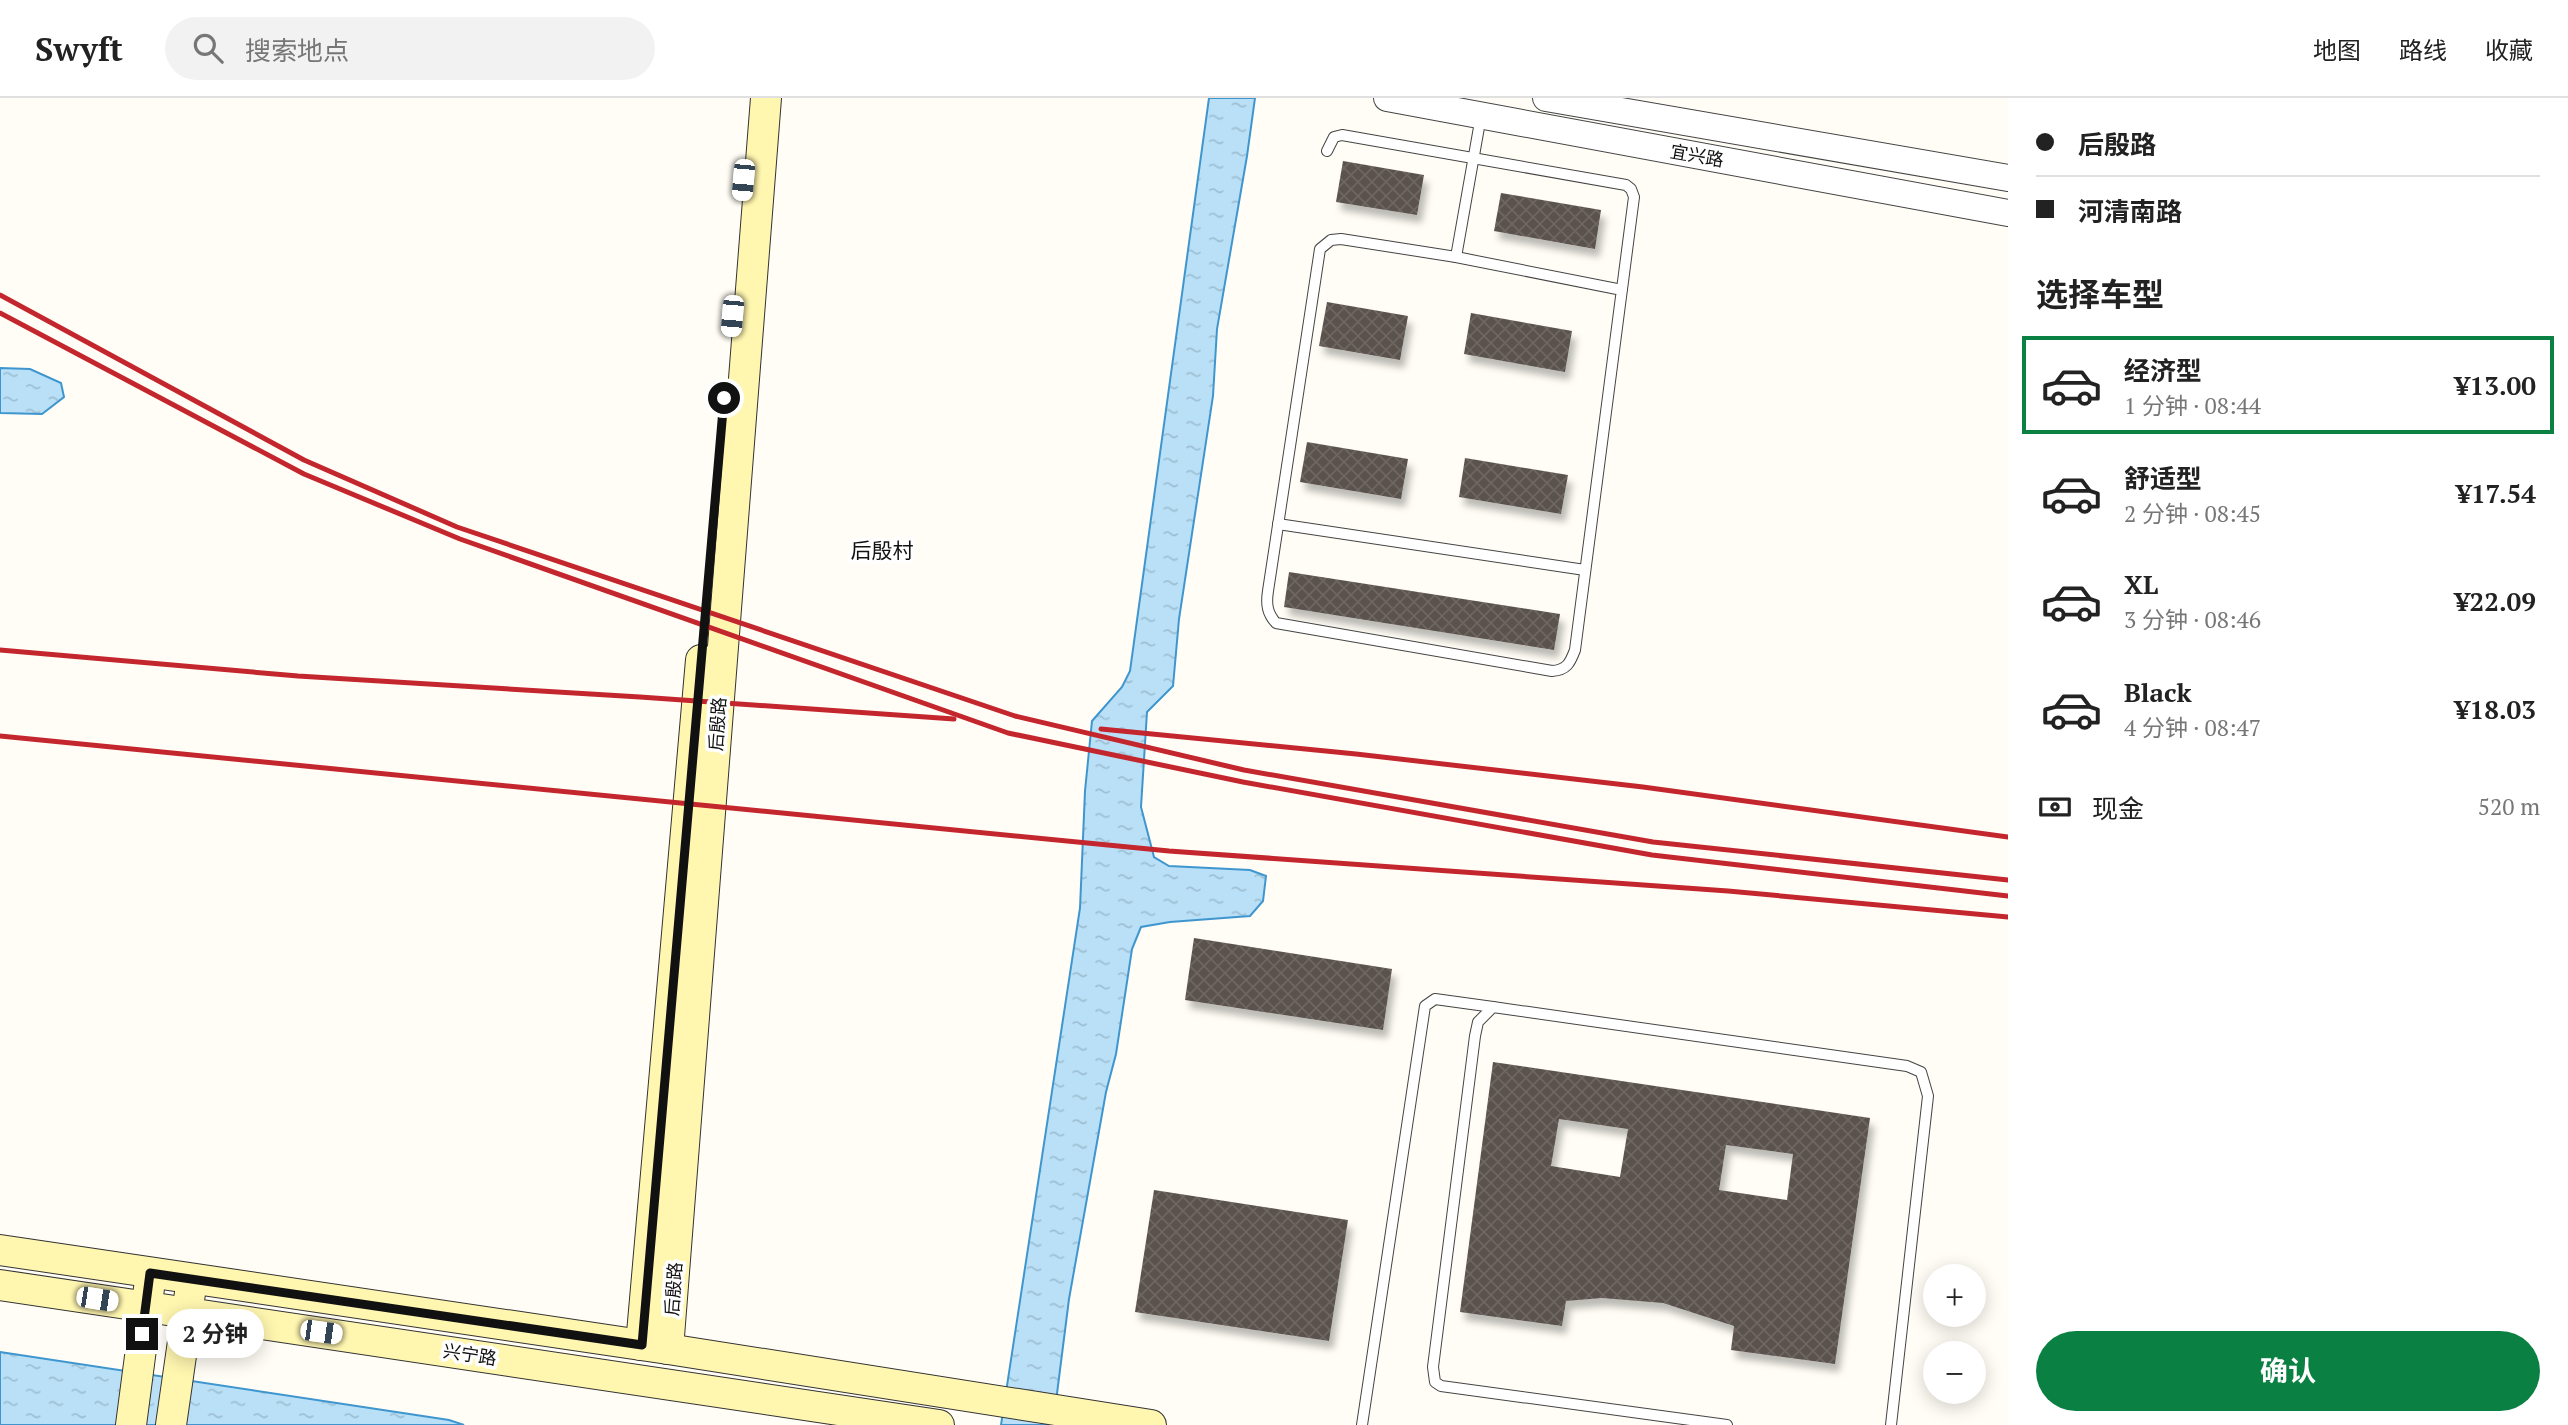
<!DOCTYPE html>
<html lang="zh">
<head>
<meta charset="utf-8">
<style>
  :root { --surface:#fff; --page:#f2f2f2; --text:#222; --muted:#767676; --line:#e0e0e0; --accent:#0b8043 }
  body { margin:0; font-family:"PT Serif","Noto Sans SC",serif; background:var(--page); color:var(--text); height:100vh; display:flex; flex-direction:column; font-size:26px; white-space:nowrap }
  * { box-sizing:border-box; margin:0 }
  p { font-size:23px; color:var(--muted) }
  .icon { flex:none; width:38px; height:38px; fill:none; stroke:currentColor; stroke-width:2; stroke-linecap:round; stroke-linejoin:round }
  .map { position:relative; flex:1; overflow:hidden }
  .details { display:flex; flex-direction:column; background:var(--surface); width:560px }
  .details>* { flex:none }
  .guide { display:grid; align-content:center; height:154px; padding:0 28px; background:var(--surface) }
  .fabs { position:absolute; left:1923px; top:1166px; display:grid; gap:14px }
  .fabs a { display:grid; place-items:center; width:63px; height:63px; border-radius:50%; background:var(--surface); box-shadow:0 4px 18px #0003; font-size:35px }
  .end { position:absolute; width:32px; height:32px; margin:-16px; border:9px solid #111; background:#fff; box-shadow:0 0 0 4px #fff }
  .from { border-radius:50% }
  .bubble { position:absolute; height:49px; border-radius:24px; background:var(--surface); box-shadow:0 4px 18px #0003; font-size:23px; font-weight:700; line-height:49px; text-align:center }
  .car { position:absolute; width:21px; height:42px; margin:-21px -10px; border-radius:9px; box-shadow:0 0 5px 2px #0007; background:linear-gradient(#fff 24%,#345 0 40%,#fff 0 76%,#345 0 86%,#fff 0) }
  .guide b { display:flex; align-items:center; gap:24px; height:66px; font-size:26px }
  .guide b+b { border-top:2px solid var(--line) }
  .guide i { width:18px; height:18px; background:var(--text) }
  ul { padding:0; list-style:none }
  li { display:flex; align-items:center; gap:21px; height:98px; margin:0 14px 10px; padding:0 14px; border:4px solid transparent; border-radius:0px }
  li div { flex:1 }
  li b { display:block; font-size:26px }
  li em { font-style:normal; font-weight:700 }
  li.on { border-color:var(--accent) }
  li>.icon { width:63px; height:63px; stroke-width:1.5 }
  h2 { padding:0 28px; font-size:32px; line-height:84px }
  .pay { display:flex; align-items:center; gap:18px; height:77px; padding:0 28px; font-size:26px }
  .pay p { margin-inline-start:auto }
  .button { display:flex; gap:14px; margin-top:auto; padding:14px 28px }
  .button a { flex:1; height:80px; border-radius:42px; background:var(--accent); color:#fff; font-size:28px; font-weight:700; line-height:80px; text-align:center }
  header { display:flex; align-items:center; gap:42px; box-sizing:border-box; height:98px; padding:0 35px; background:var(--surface); border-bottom:2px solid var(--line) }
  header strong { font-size:33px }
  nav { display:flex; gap:38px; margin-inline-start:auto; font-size:24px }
  .search { width:490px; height:63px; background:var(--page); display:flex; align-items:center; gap:18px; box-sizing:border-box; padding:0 24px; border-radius:38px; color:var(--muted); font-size:26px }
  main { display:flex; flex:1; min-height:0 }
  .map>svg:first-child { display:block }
  .water { fill:url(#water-ripples); stroke:#3f96cf; stroke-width:2 }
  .building { fill:url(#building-cross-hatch); fill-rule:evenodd; filter:url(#shadow) }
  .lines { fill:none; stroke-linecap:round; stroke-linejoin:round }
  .service-casing { stroke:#444; stroke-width:12 }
  .tertiary-casing { stroke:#444; stroke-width:28 }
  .secondary-casing { stroke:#333; stroke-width:32 }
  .service { stroke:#fff; stroke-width:10 }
  .tertiary { stroke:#fff; stroke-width:26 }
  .secondary { stroke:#fff6b0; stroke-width:30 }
  .rail { stroke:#c4262e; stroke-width:5 }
  .route { stroke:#111; stroke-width:9 }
  .labels { text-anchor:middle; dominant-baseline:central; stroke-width:7; stroke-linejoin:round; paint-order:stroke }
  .street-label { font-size:18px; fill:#111; stroke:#fff }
  .quarter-label { font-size:21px; fill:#111; stroke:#fff }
</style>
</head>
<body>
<header>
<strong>Swyft</strong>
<div class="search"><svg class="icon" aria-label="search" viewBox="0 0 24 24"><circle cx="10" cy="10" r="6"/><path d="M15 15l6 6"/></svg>搜索地点</div>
<nav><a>地图</a><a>路线</a><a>收藏</a></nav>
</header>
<main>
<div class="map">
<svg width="2008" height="1327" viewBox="0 0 2008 1327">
  <defs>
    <pattern id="water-ripples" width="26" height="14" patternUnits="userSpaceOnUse" patternTransform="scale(1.75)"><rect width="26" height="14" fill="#b9e0f7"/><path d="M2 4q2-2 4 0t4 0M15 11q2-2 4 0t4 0" fill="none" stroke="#9ebfd3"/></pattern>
    <pattern id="building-cross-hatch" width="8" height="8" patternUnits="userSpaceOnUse" patternTransform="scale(1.75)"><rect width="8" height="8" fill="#5a524d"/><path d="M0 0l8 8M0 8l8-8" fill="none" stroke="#6d6662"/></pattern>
    <filter id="shadow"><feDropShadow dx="4.5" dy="8" stdDeviation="3.5" flood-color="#0004"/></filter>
  </defs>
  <rect width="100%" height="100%" fill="#fffdf5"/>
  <g class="water">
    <polygon points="1209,0 1255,0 1247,58 1217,231 1213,298 1179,521 1173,588 1147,614 1141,709 1154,759 1169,768 1250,772 1266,778 1263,803 1250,818 1170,824 1141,829 1132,851 1116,956 1106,994 1069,1201 1053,1327 1001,1327 1080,810 1085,693 1092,623 1122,589 1130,573"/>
    <polygon points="0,270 30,271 61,285 64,299 42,316 0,315"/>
    <polygon points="0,1254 449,1322 464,1327 0,1327"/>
  </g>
  <g class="building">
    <polygon points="1343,63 1424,77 1417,117 1336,104"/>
    <polygon points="1501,95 1601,112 1595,151 1494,133"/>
    <polygon points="1327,204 1408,218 1400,262 1319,248"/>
    <polygon points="1471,215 1572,233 1565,274 1464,256"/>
    <polygon points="1307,344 1408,361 1401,401 1300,384"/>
    <polygon points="1465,360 1568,377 1561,416 1459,399"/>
    <polygon points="1289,474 1560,516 1554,552 1284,509"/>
    <polygon points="1194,840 1392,871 1383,932 1185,902"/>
    <path d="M 1493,964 L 1870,1020 L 1835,1266 L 1731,1252 L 1734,1228 L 1663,1205 L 1602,1200 L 1566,1203 L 1562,1228 L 1460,1214 ZM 1559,1021 L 1628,1031 L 1620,1079 L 1551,1068 ZM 1726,1047 L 1793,1056 L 1787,1102 L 1719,1092 Z"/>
    <polygon points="1154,1092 1348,1122 1329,1243 1135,1214"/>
  </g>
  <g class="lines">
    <g class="service-casing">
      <g id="service">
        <path d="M 1327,53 L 1334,39 L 1342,37 L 1626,87 L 1631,91 L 1634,99 L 1575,552 C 1570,565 1567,572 1552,573 L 1276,525 C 1267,515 1266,506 1268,493 L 1320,151 L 1331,142 L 1341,141 L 1456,159 L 1622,192"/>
        <polyline points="1456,159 1481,18"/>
        <polyline points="1278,426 1585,472"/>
        <polyline points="1362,1327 1425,908 1435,901 1493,909"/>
        <polyline points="1727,1327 1441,1288 1435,1284 1433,1269 1475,938 1478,924 1493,909 1907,968 1921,974 1928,998 1891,1327"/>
      </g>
    </g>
    <g class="tertiary-casing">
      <g id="tertiary">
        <polyline points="1387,0 2008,115"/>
        <polyline points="1546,0 2008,80"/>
      </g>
    </g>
    <g class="secondary-casing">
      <g id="secondary">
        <polyline points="0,1152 668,1251 1151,1327"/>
        <polyline points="0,1187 939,1327"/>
        <polyline points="641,1247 701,562"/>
        <polyline points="668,1251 766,0"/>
        <polyline points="131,1327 149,1190"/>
        <polyline points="171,1327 190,1195"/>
      </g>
    </g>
    <use href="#service" class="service"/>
    <use href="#tertiary" class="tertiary"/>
    <use href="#secondary" class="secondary"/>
    <g class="rail">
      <polyline points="0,197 304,362 457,429 1015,618 1244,672 1653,744 2008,782"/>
      <polyline points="0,215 304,376 460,441 1008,635 1243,684 1652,757 2008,798"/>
      <polyline points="0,552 298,578 640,599 954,621"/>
      <polyline points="1101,631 1356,656 1643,689 2008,739"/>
      <polyline points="0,638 1169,753 1728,793 2008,819"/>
    </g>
  </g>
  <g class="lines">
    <polyline class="route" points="142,1236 150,1175 642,1247 724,300"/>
  </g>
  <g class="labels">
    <g class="street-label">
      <text transform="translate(1697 57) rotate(10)">宜兴路</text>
      <text transform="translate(717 626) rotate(-86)">后殷路</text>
      <text transform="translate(673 1191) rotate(-86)">后殷路</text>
      <text transform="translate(470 1256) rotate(9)">兴宁路</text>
    </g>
    <g class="quarter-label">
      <text x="882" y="452">后殷村</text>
    </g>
  </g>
</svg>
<div class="fabs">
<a>+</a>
<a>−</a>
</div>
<i class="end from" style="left:724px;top:300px"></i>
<i class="end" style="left:142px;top:1236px"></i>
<div class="bubble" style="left:166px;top:1211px;width:98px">2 分钟</div>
<i class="car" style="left:743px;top:82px;rotate:185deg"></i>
<i class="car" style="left:732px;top:218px;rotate:185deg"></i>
<i class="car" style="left:97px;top:1201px;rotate:99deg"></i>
<i class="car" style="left:321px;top:1234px;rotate:98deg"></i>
</div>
<section class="details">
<div class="guide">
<b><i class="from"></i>后殷路</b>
<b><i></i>河清南路</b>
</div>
<h2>选择车型</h2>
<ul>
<li class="on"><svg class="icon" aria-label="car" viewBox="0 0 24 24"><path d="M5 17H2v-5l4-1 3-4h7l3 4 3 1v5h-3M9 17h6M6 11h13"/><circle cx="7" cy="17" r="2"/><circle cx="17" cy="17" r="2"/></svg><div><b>经济型</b><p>1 分钟 · 08:44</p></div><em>¥13.00</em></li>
<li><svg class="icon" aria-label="car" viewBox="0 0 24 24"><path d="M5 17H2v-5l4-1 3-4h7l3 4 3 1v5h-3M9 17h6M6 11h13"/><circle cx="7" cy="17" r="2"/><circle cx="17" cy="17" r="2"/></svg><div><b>舒适型</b><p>2 分钟 · 08:45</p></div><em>¥17.54</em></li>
<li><svg class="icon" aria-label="car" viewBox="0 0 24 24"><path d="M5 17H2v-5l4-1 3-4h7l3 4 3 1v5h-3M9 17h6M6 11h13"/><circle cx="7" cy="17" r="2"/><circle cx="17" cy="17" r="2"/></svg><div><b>XL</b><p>3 分钟 · 08:46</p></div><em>¥22.09</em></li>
<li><svg class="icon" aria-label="car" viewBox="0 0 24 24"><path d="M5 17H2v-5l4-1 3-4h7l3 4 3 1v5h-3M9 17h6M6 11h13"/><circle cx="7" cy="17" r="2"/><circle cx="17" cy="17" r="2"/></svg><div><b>Black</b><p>4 分钟 · 08:47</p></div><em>¥18.03</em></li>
</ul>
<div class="pay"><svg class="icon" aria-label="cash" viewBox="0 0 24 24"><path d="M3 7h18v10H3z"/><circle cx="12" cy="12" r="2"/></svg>现金<p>520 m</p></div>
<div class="button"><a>确认</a></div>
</section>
</main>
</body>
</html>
